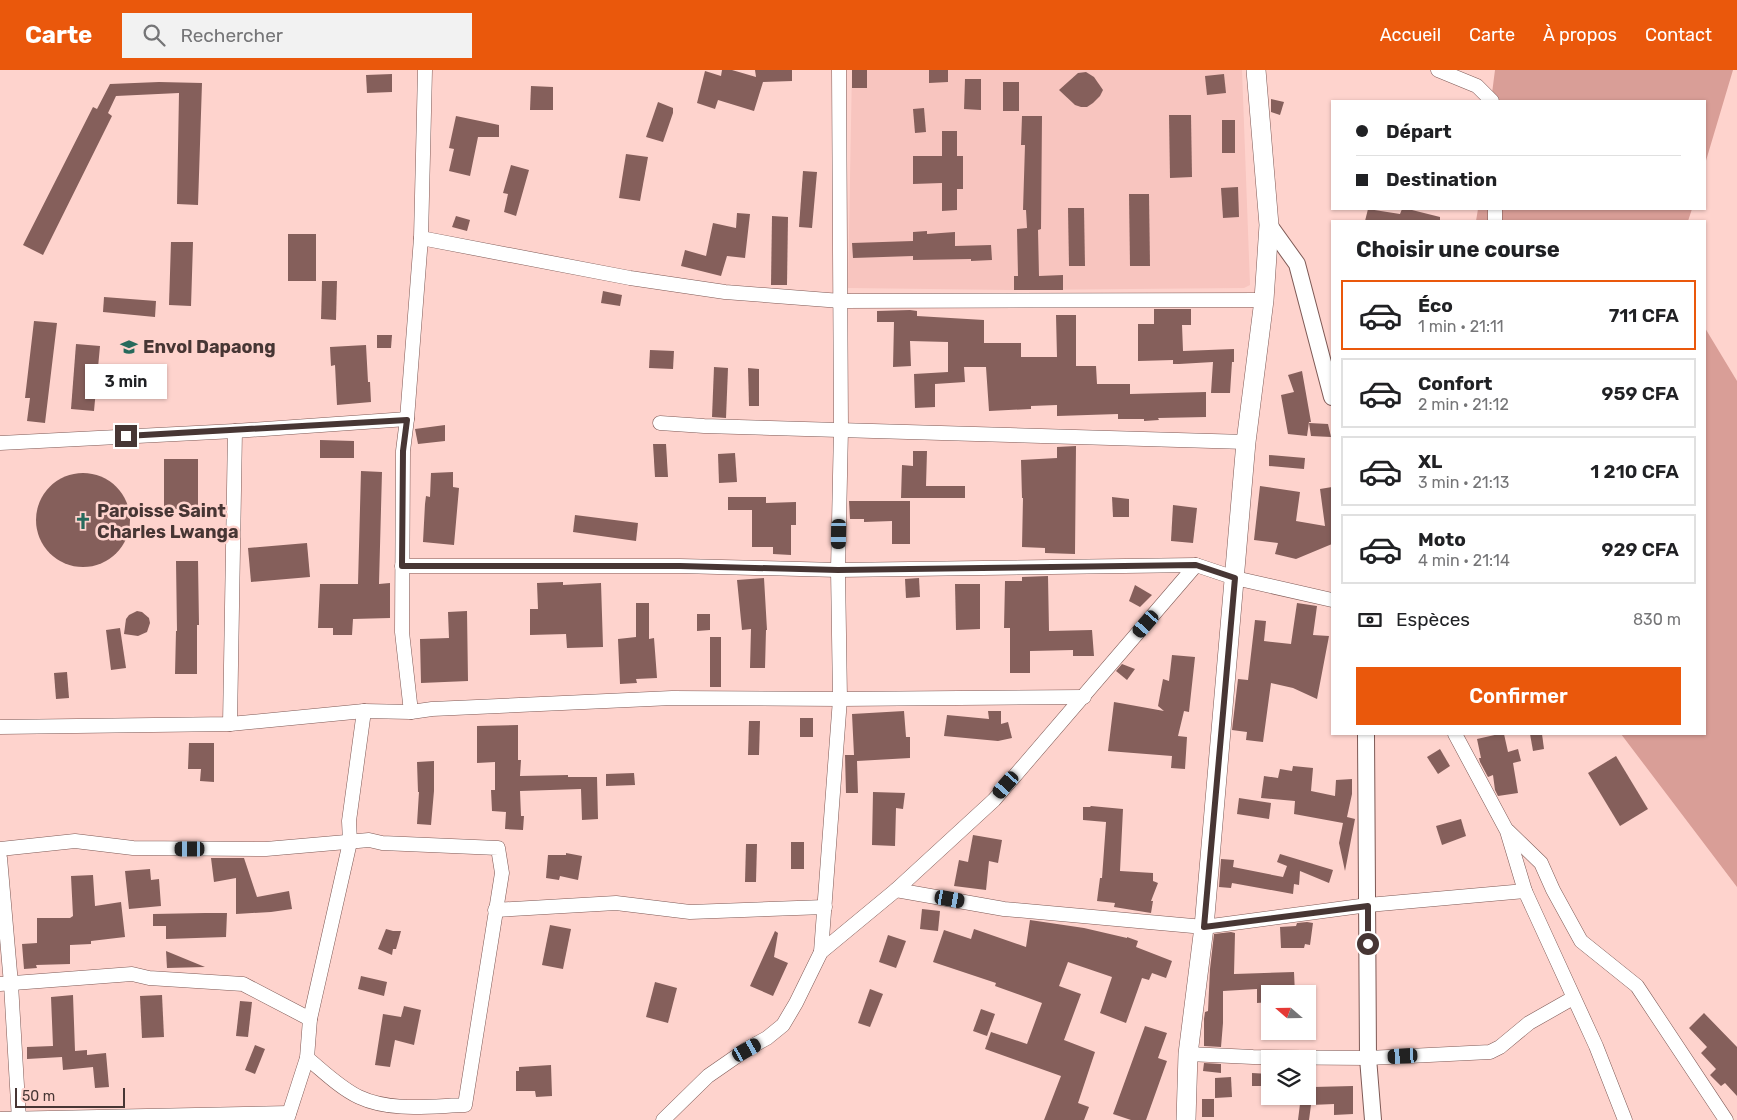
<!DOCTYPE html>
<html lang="fr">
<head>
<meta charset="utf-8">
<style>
  :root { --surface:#fff; --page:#f2f2f2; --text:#202124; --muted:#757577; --line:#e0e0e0; --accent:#ea580c }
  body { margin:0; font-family:Rubik,sans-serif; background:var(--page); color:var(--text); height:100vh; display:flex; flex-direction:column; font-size:19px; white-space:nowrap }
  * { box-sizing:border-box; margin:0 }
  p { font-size:16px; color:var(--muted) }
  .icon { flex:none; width:28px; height:28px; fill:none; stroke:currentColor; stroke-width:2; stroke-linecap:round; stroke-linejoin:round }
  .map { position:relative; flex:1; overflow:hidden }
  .details { position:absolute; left:1331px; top:150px; width:375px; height:515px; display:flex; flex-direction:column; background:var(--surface); border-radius:0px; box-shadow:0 1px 4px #0004 }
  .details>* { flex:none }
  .guide { position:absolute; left:1331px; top:30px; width:375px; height:110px; border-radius:0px; box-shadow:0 1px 4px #0004; display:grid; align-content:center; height:110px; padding:0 25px; background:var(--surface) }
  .needle { width:32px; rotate:290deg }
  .tools { position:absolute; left:1261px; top:915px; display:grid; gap:10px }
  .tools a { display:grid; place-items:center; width:55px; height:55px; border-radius:0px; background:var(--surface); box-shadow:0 1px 4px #0004; font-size:25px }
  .scale { position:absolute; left:15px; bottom:12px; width:110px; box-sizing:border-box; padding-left:5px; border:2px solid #473634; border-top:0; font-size:14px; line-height:18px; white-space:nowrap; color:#473634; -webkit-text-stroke:4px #fed3cd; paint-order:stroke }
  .end { position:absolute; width:22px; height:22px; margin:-11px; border:6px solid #473634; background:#fff; box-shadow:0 0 0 2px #fff }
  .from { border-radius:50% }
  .bubble { position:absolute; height:35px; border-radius:0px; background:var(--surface); box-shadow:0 1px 4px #0004; font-size:16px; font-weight:600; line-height:35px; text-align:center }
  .car { position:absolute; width:15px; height:30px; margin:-15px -8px; border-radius:6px; box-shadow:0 0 4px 1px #0007; background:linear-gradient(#222 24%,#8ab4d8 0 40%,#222 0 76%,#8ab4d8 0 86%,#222 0) }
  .guide b { display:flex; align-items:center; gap:18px; height:48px; font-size:19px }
  .guide b+b { border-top:1px solid var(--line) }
  .guide i { width:12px; height:12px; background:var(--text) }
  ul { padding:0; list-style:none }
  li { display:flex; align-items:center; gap:15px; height:70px; margin:0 10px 8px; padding:0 15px; border:2px solid var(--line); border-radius:0px }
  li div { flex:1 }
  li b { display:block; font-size:19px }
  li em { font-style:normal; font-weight:600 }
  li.active { border-color:var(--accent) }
  li>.icon { width:45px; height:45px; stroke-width:1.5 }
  h2 { padding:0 25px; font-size:22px; line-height:60px }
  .pay { display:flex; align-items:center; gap:12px; height:55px; padding:0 25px; font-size:19px }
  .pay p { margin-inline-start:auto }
  .action { display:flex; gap:10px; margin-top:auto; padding:10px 25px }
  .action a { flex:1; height:58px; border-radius:0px; background:var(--accent); color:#fff; font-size:20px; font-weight:600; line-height:58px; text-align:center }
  header { display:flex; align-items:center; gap:30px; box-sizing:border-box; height:70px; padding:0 25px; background:var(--accent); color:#fff }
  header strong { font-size:24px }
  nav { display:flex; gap:28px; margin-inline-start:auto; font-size:18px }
  .search { width:350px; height:45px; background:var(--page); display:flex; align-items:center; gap:12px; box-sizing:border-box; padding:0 18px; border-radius:0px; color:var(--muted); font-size:19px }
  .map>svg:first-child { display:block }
  .built { fill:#f8c5bf }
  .green { fill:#d99e97 }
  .building { fill:#855f5b }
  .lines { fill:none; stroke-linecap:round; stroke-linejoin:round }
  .minor-casing { stroke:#7e5955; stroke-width:15 }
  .tertiary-casing { stroke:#7e5955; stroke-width:18 }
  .secondary-casing { stroke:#7e5955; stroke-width:20 }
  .minor { stroke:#fff; stroke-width:14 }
  .tertiary { stroke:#fff; stroke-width:16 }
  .secondary { stroke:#fff; stroke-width:19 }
  .route { stroke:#473634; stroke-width:6 }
  .labels { text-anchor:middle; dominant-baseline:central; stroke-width:5; stroke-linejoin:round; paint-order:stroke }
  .poi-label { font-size:18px; font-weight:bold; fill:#473634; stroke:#fed3cd; text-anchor:start }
</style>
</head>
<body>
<header>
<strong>Carte</strong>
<div class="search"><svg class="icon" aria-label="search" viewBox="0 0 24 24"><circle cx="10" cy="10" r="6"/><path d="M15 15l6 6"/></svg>Rechercher</div>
<nav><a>Accueil</a><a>Carte</a><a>À propos</a><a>Contact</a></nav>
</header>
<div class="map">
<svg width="1737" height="1050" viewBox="0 0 1737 1050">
  <rect width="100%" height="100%" fill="#fed3cd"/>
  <polygon class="built" points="852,0 1242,0 1250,215 1244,218 1014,220 848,218"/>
  <g class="green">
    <polygon points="1495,0 1733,0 1705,94 1705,31 1491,31"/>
    <polygon points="1478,139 1692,139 1688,151 1476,151"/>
    <polygon points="1705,258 1737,311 1737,817 1621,664 1705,664"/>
  </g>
  <g class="building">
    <polygon points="722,0 732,0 756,7 755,0 792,0 792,11 763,12 754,41 718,30 715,39 697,33 705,1 721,6"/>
    <rect x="852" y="0" width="15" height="18"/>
    <polygon points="929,0 948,0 948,12 929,13"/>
    <polygon points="1086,2 1094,7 1103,20 1100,26 1093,33 1087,37 1081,37 1075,35 1059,20 1078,3"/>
    <polygon points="392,4 392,22 367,23 366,5"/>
    <polygon points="1224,4 1226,23 1207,25 1205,6"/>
    <polygon points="965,9 981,9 981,40 964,39"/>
    <polygon points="159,12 202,13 198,135 177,134 179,23 116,26 108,43 112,46 43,185 23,175 93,37 97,39 110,14"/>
    <rect x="1003" y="12" width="16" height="29"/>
    <polygon points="531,16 553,17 553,40 530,40"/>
    <polygon points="1271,29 1284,32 1280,45 1271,42"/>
    <polygon points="658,32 673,38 673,43 663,72 646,67"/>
    <polygon points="924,38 926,62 915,63 913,39"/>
    <polygon points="1169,45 1191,45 1192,107 1170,108"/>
    <polygon points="456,46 499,55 499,67 478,67 470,106 449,101 454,79 449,78"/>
    <polygon points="1022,46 1042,46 1041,159 1038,160 1039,206 1063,205 1063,220 1014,220 1014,206 1018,206 1017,159 1027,158 1026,140 1023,140 1025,75 1021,75"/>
    <rect x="1222" y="50" width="13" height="33"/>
    <polygon points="942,61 957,61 957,86 963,86 963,119 957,119 957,140 942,141 942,113 913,114 913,86 942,86"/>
    <polygon points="626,84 648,87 640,131 619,128"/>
    <polygon points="511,95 529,100 516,146 504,142 508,124 503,123"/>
    <polygon points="803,101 817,102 812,158 799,157"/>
    <polygon points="1238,117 1239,147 1223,148 1221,118"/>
    <polygon points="1129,124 1149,124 1150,196 1130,196"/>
    <polygon points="1068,138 1084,138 1085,196 1069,196"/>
    <polygon points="1368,139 1400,144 1402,139 1408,139 1440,147 1440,151 1365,151"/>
    <polygon points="737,143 750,144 745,188 727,186 721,206 681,196 685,180 706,186 713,153 736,158"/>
    <polygon points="456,146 470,150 467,161 452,157"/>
    <polygon points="772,146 788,147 787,215 771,215"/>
    <polygon points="927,161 927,164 955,162 955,176 991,175 992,190 971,191 971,189 913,190 913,186 853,188 852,173 913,171 913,162"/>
    <rect x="288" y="164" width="28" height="47"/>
    <polygon points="171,172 193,172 191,236 169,235"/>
    <polygon points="322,211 337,211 336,250 321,249"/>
    <polygon points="603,221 622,225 620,236 601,233"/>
    <polygon points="104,227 156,231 155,247 103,242"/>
    <polygon points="1154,239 1191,239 1191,255 1182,255 1183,281 1234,279 1234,292 1232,292 1230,323 1211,323 1213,292 1179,294 1173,294 1173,290 1138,291 1138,254 1154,254"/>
    <polygon points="910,240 917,241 917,246 984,250 984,273 1021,273 1021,287 1057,287 1056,245 1076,245 1076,296 1096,296 1097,314 1130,314 1130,324 1206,322 1206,347 1158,348 1159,350 1144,351 1144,349 1118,349 1118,344 1057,346 1057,335 1031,336 1031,339 989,341 986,297 964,297 965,312 935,314 935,337 915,338 914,304 948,302 948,272 910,271 911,296 893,297 894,252 877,252 877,241"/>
    <polygon points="34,251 57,253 45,353 27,351 30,328 25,328"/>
    <polygon points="377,265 392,265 391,278 377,278"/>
    <polygon points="76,274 100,276 94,341 71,339"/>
    <polygon points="366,275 368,312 370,312 371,332 337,335 335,295 331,296 330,277"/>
    <polygon points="650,280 674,281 673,299 649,298"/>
    <polygon points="714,297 728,298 726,348 712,347"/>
    <polygon points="748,298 759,299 759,336 749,336"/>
    <polygon points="1302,301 1311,352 1309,352 1307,366 1288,364 1281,325 1294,322 1288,305"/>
    <polygon points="1309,353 1328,354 1331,367 1311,366"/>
    <polygon points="445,355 445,371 418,374 415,359"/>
    <polygon points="320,370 354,371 354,388 320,388"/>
    <polygon points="653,374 666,374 668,407 655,407"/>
    <polygon points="1076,376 1075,484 1045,483 1045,478 1022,477 1023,428 1022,428 1021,390 1057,388 1057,377"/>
    <polygon points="913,381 927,381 926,416 965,416 965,428 901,428 902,395 913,396"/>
    <polygon points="735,383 737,412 719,413 718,384"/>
    <polygon points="1269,385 1305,388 1304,399 1269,396"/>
    <rect x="164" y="389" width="34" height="50"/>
    <polygon points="361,401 382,402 379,514 390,513 390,548 353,549 352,565 333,565 333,558 318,558 320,514 358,514"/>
    <polygon points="453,402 453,417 459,418 454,475 423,472 425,434 426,426 430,427 431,403"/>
    <circle cx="83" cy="450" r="47"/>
    <polygon points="1260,416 1300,422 1296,451 1325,456 1320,419 1332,417 1332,474 1296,489 1275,484 1278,473 1254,470"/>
    <polygon points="728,427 766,427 766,433 796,432 796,455 791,455 791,485 773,484 773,477 752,477 752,440 728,440"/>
    <polygon points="1112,427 1129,429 1129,447 1113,447"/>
    <polygon points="849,431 910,431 910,474 892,474 892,451 864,452 864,449 850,449"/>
    <polygon points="1173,435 1197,438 1193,473 1171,471"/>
    <polygon points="575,445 638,453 636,471 573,462"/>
    <polygon points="307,473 310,507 251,512 248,478"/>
    <polygon points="176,491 198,491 199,555 197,555 197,604 175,604 176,561 177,561"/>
    <polygon points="1048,506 1049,561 1092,560 1094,586 1073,586 1073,580 1030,581 1030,603 1010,603 1010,558 1004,558 1005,511 1022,511 1022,507"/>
    <polygon points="764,508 767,560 766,560 765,598 750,598 751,559 742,560 737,510"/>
    <polygon points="919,508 920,527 906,528 905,509"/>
    <polygon points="563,512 563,515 601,513 603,577 567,578 566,564 530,565 530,539 538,539 537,513"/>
    <polygon points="955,514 980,514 980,559 956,560"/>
    <polygon points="1135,515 1152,525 1140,537 1129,531"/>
    <polygon points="636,533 649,533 649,569 654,568 657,608 636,609 637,613 620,614 618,569 636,567"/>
    <polygon points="1297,533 1317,536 1313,565 1329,566 1317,629 1293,618 1271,613 1263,672 1246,670 1247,662 1232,660 1238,609 1248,610 1255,550 1266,551 1264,571 1291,574"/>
    <polygon points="137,541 142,542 149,548 150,553 147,562 138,566 124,564 126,549 129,545"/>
    <polygon points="467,541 468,611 421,613 420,569 449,568 448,542"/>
    <polygon points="697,544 710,544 710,560 697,561"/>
    <polygon points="120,558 126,598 111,600 106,560"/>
    <rect x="710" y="567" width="11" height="50"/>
    <polygon points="1172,585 1195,587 1189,642 1184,641 1178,666 1187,667 1185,699 1171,698 1172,686 1108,681 1114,632 1164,641 1158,636 1163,609 1169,611"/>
    <polygon points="1122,594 1135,599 1127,610 1116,601"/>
    <polygon points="67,602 69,628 56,629 54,603"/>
    <polygon points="904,641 906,667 910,667 910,688 857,691 858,723 846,723 845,685 854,685 852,644"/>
    <polygon points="988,641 1001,641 1001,654 1008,652 1012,668 998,671 944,666 947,645 989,649"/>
    <rect x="800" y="648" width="13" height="19"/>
    <polygon points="749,651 760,651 759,685 748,685"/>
    <polygon points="518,655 518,690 521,690 520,706 568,705 568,707 597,707 598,749 582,750 581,719 520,721 521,746 524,746 523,760 505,759 506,742 492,741 491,720 495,720 495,692 477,693 477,656"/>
    <polygon points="1499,664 1504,664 1508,682 1518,679 1521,691 1513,693 1518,723 1498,726 1495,720 1493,705 1488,707 1480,692 1479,688 1481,688 1477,669"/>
    <polygon points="1530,664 1542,664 1544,679 1533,681"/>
    <polygon points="189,673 214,673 214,712 200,711 201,699 188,699"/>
    <polygon points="1440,679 1450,696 1438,704 1427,687"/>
    <polygon points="1616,686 1648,739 1620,756 1588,703"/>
    <polygon points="434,691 434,721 431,755 417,754 419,722 418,722 417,692"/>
    <polygon points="1293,696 1313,698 1311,721 1335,726 1336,710 1352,709 1352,724 1347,747 1355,749 1345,801 1339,773 1343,753 1294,744 1295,731 1261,728 1264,706 1278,708 1280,699 1292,701"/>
    <polygon points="634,703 635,715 606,716 606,704"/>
    <polygon points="873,722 905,723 903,739 896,738 895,776 872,775"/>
    <polygon points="1239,728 1271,733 1269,749 1237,744"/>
    <polygon points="1091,736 1123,739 1120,801 1153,803 1153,811 1158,813 1151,831 1153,831 1151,843 1114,837 1115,833 1097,831 1100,808 1102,808 1106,753 1106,752 1083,750 1083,737 1090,737"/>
    <polygon points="1461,749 1466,766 1442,775 1436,756"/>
    <polygon points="973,765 1002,770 998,793 989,791 986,820 954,816 959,790 968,792"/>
    <rect x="791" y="772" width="13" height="27"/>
    <polygon points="746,774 757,774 756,812 745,812"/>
    <polygon points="566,783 582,786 578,810 560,806 559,810 546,808 548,785 566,785"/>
    <polygon points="1280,784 1333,800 1329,813 1300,801 1299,815 1294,814 1293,824 1232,813 1231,818 1219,817 1221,789 1234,790 1233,797 1283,807 1287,796 1277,792"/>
    <polygon points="211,788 244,788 257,827 289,821 292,839 271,842 236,844 236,808 214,812"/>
    <polygon points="150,799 151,810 159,809 161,836 129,839 125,801"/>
    <polygon points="93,805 95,836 121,832 125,867 91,871 91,874 70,875 70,894 36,895 37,898 24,899 22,874 37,873 37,848 70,848 73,846 71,806"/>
    <polygon points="922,839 940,841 938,861 920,859"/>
    <polygon points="205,843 227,843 226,867 166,869 166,856 153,856 153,844"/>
    <polygon points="1030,850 1084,858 1127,868 1127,867 1138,871 1136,877 1172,891 1166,908 1152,903 1149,910 1142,908 1126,953 1100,943 1112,907 1068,892 1059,916 1081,924 1064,970 1095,982 1078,1033 1089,1037 1084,1050 1044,1050 1061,1006 985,979 991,962 1027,974 1042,933 995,916 996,913 933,892 944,860 971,869 974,859 1026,877"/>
    <polygon points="1307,852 1313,853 1310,875 1305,874 1304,878 1281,878 1280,857 1296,856 1297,853"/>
    <polygon points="550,855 571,859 563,899 542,895"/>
    <polygon points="386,859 393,861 401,861 396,879 393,879 392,885 378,879"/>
    <polygon points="775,861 778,863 774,887 788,893 773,926 750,916"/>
    <polygon points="1231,862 1235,863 1234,904 1294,902 1295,924 1270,924 1270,932 1257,933 1257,919 1223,921 1223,953 1221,977 1204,976 1204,949 1205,942 1208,941 1210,899 1214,864"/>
    <polygon points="888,865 906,871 896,898 879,892"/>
    <polygon points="166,881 205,897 167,898"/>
    <polygon points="361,906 387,912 384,926 358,919"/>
    <polygon points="655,912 677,918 668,953 646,947"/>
    <polygon points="870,919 883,924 870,957 858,953"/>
    <polygon points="73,925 75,981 87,980 87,985 106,983 109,1017 95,1018 93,997 63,1000 62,987 27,989 27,977 53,976 51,927"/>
    <polygon points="162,925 164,967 142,968 140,926"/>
    <polygon points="240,931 252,932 248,967 236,966"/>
    <polygon points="404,936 421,940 414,975 395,970 390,997 375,995 383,944 401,947"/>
    <polygon points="981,939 995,944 987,966 973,961"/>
    <polygon points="1704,943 1737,977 1737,1026 1725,1013 1721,1016 1710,1005 1716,999 1701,983 1707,977 1689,958"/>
    <polygon points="1145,956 1167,963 1158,988 1167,991 1146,1050 1131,1050 1113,1044"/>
    <polygon points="255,975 265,979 255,1004 245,1000"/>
    <polygon points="1204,993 1221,994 1221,1003 1203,1001"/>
    <polygon points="551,995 552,1026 536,1027 535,1021 516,1021 516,1001 519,1001 519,997"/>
    <polygon points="1252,1003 1270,1004 1270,1016 1252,1016"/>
    <polygon points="1231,1007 1232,1027 1215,1028 1215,1008"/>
    <polygon points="1308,1013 1313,1014 1313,1017 1353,1016 1353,1044 1334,1045 1334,1034 1311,1035 1309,1050 1298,1050 1301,1026 1308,1026"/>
    <rect x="1202" y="1029" width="12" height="18"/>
  </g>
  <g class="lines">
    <g class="minor-casing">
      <g id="minor">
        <polyline points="1438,0 1477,16 1492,31"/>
        <polyline points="1495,151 1495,139"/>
        <polyline points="421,168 630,208 725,222 841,231 1264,230"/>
        <polyline points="660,353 704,356 1246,372"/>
        <polyline points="0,373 235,361 407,349"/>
        <polyline points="402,496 680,496 838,500 1196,495 1235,508 1332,530"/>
        <polyline points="411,642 402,562 403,381 407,349 421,168 425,0"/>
        <polyline points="230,654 235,361"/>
        <polyline points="0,657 230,654 364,641 411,642 432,639 672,628 840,629 1084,627"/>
        <polyline points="1455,664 1507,761 1525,821 1596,976 1625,1050"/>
        <polyline points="1508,761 1541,793 1553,820 1581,871 1637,916 1726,1050"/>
        <path d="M 0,779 L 75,771 L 133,778 L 266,779 L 369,770 L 382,773 L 498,778 L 502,803 L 465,1035 C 431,1036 391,1042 359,1027 C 340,1018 323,1001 307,988"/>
        <polyline points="0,788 11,914 19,1050"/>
        <polyline points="896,820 1004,839 1204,857 1368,835 1525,821"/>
        <polyline points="495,840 616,833 690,842 825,837"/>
        <polyline points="821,882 840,629 838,500 841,359 839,0"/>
        <polyline points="0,914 132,904 149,908 243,914 310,949"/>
        <polyline points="1188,984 1253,987 1368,988 1490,982 1500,977 1529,953 1573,928"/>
        <polyline points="0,1049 289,1043"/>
        <polyline points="287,1050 307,988 310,949 350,772 349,751 364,641"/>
        <polyline points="663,1050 708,1006 747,979 767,968 783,955 796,933 821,882 896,820 994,730 1196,495"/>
      </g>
    </g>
    <g class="tertiary-casing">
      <g id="tertiary">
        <polyline points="1269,155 1297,194 1332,327"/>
        <polyline points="1366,664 1368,988 1373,1050"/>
      </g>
    </g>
    <g class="secondary-casing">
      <polyline id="secondary" points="1186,1050 1188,984 1204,857 1246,372 1264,230 1269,155 1256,0"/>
    </g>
    <use href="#minor" class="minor"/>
    <use href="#tertiary" class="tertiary"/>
    <use href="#secondary" class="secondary"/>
  </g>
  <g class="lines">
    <polyline class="route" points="126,366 407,350 403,381 402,496 680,496 838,500 1196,495 1235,508 1204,857 1368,836 1368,874"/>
  </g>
  <defs>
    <g id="school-bare" transform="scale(1.35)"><path d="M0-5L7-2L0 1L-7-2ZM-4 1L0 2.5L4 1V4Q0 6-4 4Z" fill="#276a5c" stroke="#fed3cd" stroke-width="2.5" paint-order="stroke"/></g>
    <g id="church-bare" transform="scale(1.35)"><path d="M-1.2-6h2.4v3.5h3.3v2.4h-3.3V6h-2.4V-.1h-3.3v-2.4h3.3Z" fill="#276a5c" stroke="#fed3cd" stroke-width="2.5" paint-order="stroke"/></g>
  </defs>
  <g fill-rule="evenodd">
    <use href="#school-bare" x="129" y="277"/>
    <use href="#church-bare" x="83" y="451"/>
  </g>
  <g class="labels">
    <g class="poi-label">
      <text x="143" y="277">Envol Dapaong</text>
      <text x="97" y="441">Paroisse Saint<tspan x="97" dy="21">Charles Lwanga</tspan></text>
    </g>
  </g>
</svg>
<div class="tools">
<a><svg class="needle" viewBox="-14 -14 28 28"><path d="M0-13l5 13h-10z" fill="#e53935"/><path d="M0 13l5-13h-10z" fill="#757577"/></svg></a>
<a><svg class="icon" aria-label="layers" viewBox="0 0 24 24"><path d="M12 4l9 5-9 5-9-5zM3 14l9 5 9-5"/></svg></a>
</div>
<div class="scale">50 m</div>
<i class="end from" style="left:1368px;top:874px"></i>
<i class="end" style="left:126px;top:366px"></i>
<div class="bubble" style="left:85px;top:294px;width:82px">3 min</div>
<i class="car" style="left:839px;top:464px;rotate:181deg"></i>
<i class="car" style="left:1146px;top:554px;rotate:221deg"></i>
<i class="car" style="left:1006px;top:715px;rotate:221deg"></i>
<i class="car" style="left:190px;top:779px;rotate:270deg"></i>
<i class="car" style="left:950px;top:829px;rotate:100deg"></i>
<i class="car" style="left:747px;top:980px;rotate:61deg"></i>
<i class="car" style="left:1403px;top:986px;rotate:267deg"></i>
<div class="guide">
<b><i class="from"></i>Départ</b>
<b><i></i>Destination</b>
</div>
<section class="details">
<h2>Choisir une course</h2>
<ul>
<li class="active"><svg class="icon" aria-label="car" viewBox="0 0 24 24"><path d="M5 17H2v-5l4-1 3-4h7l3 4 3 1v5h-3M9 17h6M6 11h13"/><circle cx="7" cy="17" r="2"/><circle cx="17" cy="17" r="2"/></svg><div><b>Éco</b><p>1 min · 21:11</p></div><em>711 CFA</em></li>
<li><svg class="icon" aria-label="car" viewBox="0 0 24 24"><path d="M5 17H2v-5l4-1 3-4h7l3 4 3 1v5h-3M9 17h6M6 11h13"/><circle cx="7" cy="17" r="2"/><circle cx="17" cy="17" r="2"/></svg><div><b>Confort</b><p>2 min · 21:12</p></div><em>959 CFA</em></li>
<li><svg class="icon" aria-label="car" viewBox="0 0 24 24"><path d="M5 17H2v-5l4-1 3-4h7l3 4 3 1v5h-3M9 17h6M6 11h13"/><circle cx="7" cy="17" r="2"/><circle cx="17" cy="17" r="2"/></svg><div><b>XL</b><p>3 min · 21:13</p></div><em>1 210 CFA</em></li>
<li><svg class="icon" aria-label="car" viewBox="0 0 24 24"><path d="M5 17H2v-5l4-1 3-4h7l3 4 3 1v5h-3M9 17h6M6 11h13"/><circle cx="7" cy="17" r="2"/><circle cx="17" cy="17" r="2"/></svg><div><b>Moto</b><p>4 min · 21:14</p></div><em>929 CFA</em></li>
</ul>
<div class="pay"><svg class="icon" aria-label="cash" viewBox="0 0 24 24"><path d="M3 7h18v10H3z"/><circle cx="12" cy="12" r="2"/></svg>Espèces<p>830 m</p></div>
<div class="action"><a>Confirmer</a></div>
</section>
</div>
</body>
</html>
